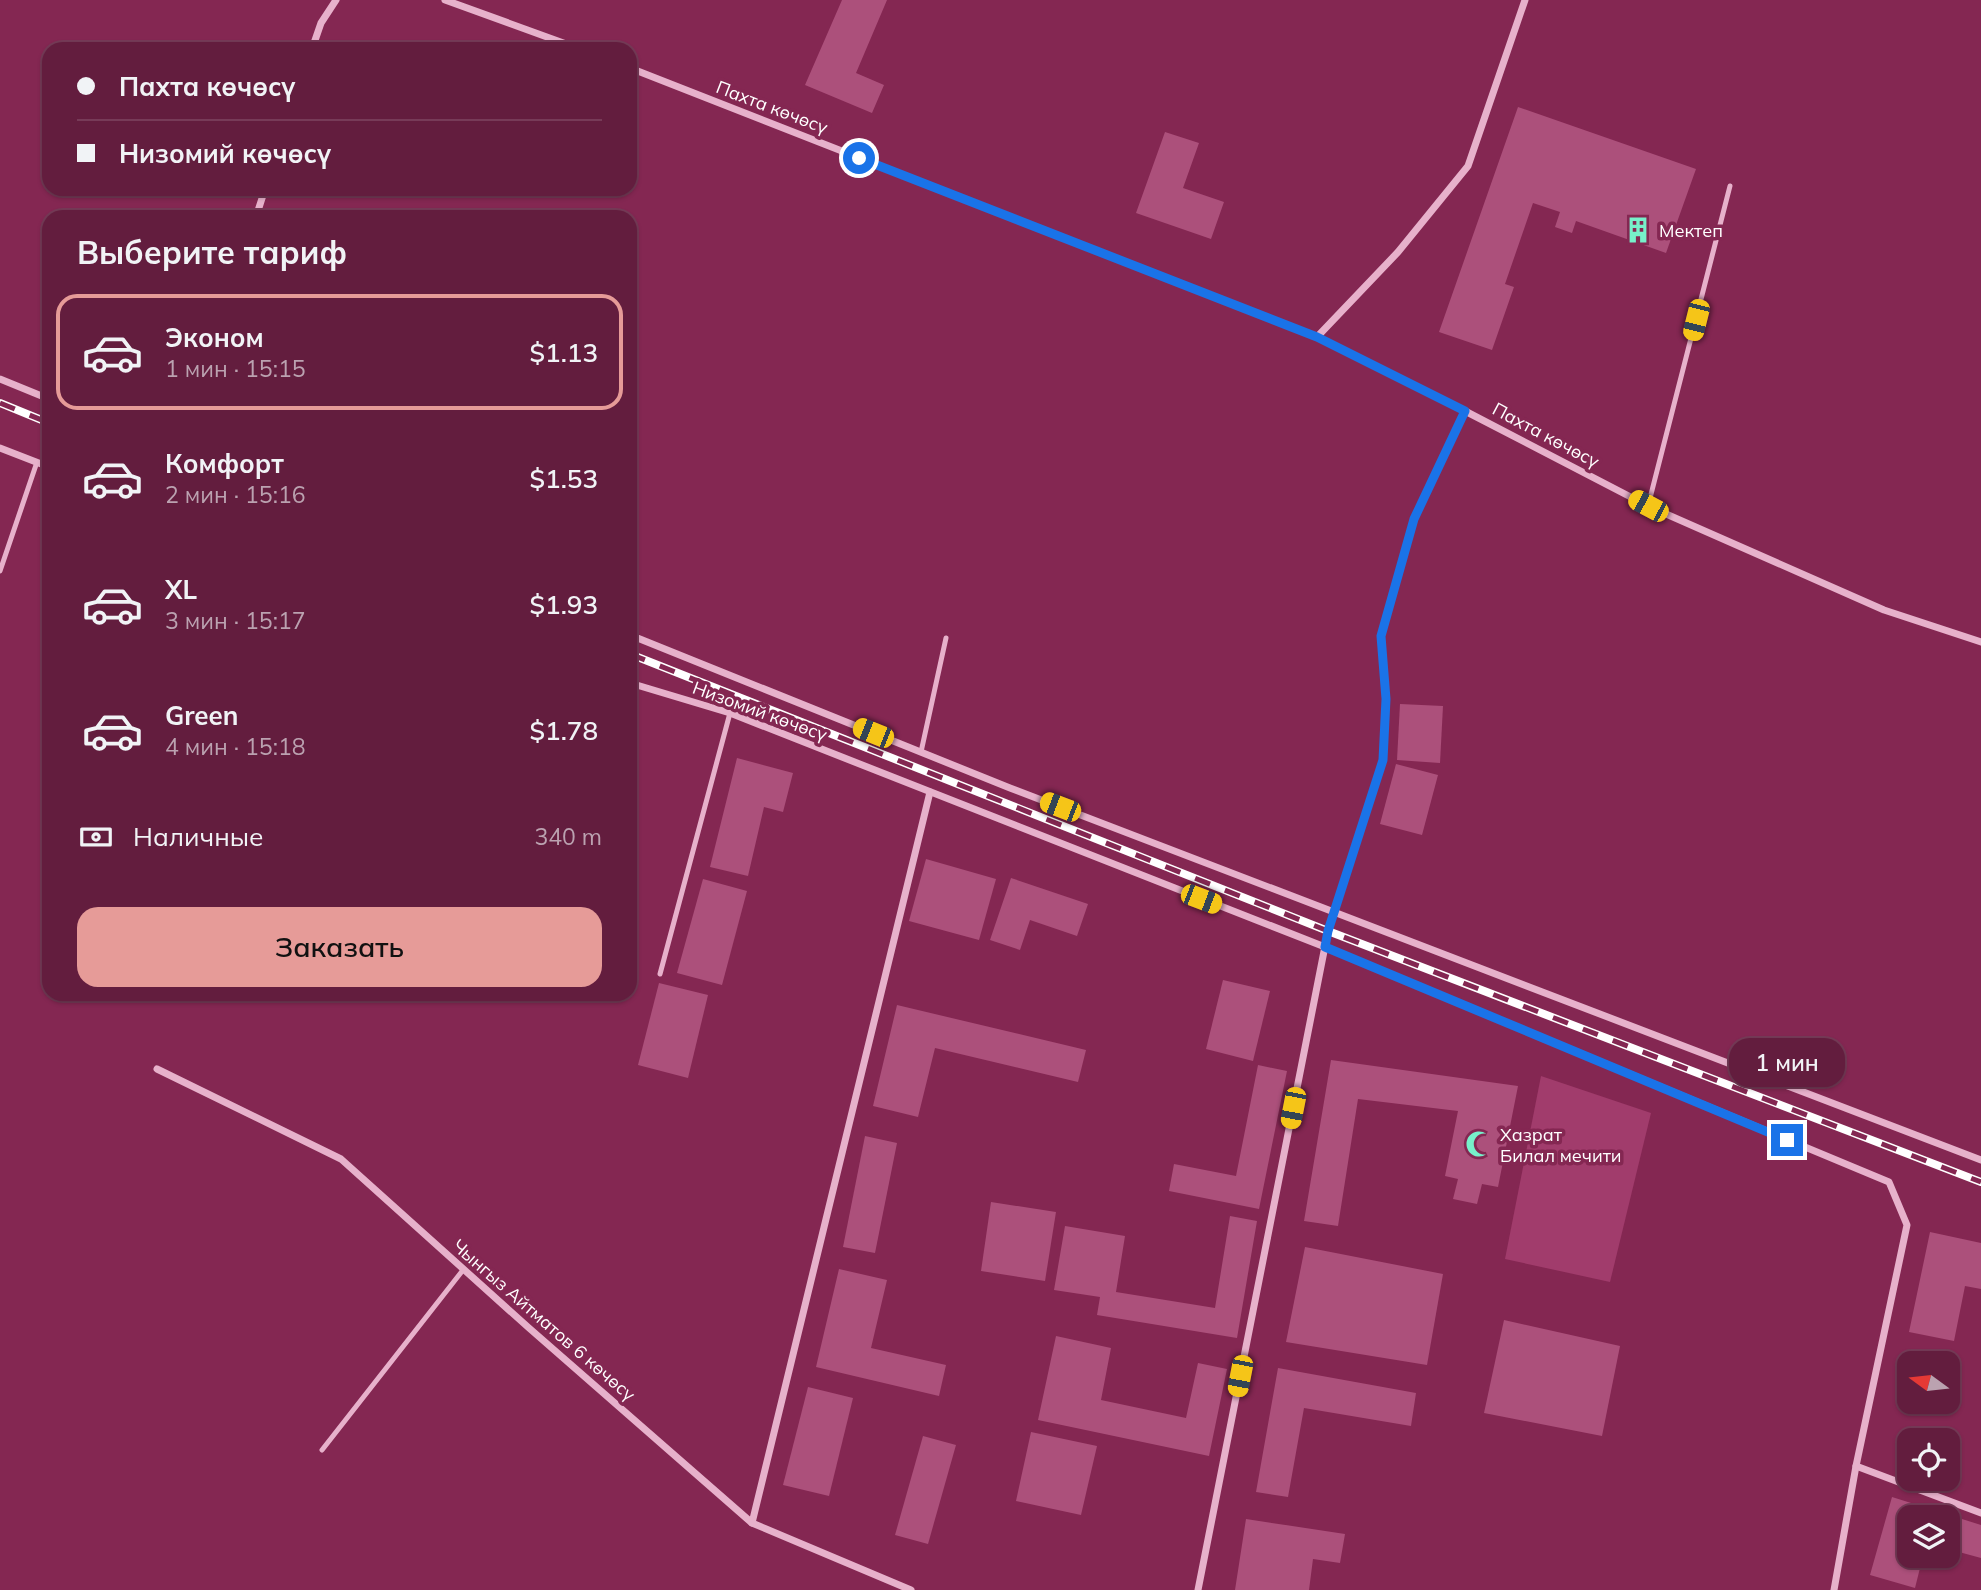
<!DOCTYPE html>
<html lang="ru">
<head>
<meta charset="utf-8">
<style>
  :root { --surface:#631d3e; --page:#6c2a49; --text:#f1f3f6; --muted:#bba2b0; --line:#773b58; --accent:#e69b98 }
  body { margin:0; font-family:Mulish,sans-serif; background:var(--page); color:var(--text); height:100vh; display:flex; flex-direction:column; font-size:26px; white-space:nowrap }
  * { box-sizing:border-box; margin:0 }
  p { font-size:23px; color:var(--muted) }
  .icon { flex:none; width:38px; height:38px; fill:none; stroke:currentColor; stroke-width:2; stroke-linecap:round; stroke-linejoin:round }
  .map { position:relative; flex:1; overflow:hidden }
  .panel { position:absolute; left:42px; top:210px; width:595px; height:791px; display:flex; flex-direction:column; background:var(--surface); border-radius:21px; box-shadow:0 2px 5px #0004,0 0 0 2px var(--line) }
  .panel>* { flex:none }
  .guide { position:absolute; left:42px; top:42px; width:595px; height:154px; border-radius:21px; box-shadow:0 2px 5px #0004,0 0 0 2px var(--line); display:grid; align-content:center; height:154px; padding:0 35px; background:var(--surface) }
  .needle { width:46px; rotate:285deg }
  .fabs { position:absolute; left:1897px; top:1351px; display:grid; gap:14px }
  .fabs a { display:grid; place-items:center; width:63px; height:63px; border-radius:14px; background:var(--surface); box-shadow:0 2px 5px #0004,0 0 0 2px var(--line); font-size:35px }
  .end { position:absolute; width:32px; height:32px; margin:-16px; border:9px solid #1a73e8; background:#fff; box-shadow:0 0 0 4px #fff }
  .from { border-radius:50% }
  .bubble { position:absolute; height:49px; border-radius:21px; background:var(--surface); box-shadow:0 2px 5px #0004,0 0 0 2px var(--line); font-size:23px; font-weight:600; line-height:49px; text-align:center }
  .car { position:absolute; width:21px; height:42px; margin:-21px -10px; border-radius:9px; box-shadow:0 0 5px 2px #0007; background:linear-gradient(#f5c518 24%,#345 0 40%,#f5c518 0 76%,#345 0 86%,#f5c518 0) }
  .guide b { display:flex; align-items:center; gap:24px; height:66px; font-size:26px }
  .guide b+b { border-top:2px solid var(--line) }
  .guide i { width:18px; height:18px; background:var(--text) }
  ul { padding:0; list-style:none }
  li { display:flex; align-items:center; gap:21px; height:116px; margin:0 14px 10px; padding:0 21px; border:4px solid transparent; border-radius:21px }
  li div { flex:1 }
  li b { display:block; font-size:26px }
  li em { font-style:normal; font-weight:600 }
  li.selected { border-color:var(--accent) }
  li>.icon { width:63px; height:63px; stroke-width:1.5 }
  h2 { padding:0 35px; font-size:32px; line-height:84px }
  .pay { display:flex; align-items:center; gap:18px; height:77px; padding:0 35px; font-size:26px }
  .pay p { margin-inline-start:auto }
  .primary-button { display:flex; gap:14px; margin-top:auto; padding:14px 35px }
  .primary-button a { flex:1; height:80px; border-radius:21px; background:var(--accent); color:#111; font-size:28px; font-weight:600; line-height:80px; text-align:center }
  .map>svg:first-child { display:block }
  .green { fill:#a13c6c }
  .building { fill:#ac507b }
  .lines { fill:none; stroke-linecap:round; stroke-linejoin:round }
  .lane { stroke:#e7b1cb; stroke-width:5 }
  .street { stroke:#e7b1cb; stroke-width:7 }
  .rail-casing { stroke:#fff; stroke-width:8 }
  .rail { stroke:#842752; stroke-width:5; stroke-dasharray:16; stroke-linecap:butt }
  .route { stroke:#1a73e8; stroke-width:9 }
  .labels { text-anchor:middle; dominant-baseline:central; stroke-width:7; stroke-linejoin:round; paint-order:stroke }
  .street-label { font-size:18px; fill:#fff; stroke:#842752 }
  .poi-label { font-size:18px; fill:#fff; stroke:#842752; text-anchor:start }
</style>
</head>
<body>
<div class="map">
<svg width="1981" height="1590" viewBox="0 0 1981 1590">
  <rect width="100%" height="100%" fill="#842752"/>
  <polygon class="green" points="1541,1076 1651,1113 1610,1282 1505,1259"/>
  <g class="building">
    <polygon points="842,0 887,0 856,73 884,85 872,113 805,85"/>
    <polygon points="1518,107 1696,169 1666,253 1576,221 1572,233 1555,227 1560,212 1533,203 1505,284 1514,287 1492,350 1439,332"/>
    <polygon points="1165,132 1199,143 1183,188 1224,202 1211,239 1136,213"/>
    <polygon points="1400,704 1443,706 1440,763 1397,760"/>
    <polygon points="737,758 793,773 783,812 764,807 748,876 710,867"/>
    <polygon points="1396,764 1438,775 1422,835 1380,824"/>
    <polygon points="926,859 996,879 979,940 909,921"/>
    <polygon points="1011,878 1088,904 1077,936 1030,920 1020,950 990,940"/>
    <polygon points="703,879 747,891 722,985 677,973"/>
    <polygon points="1223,980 1270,991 1253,1061 1206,1049"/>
    <polygon points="659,983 708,995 688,1078 638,1065"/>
    <polygon points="897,1005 1086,1050 1078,1082 935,1048 918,1117 873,1106"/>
    <polygon points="1331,1060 1518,1086 1498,1187 1482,1184 1477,1204 1453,1199 1458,1179 1445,1176 1458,1111 1358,1099 1338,1226 1304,1221"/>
    <polygon points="1258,1065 1287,1071 1259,1209 1169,1191 1174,1164 1236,1176"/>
    <polygon points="865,1136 897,1143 875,1253 843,1247"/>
    <polygon points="991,1202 1056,1212 1045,1281 981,1271"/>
    <polygon points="1230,1216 1257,1221 1237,1338 1097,1315 1100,1297 1054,1290 1065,1226 1125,1236 1116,1292 1215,1308"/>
    <polygon points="1930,1232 1981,1243 1981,1289 1965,1286 1954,1341 1909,1332"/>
    <polygon points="1305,1247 1443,1274 1427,1365 1286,1342"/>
    <polygon points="839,1269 887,1280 871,1348 946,1365 939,1396 816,1367"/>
    <polygon points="1504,1320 1620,1346 1602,1436 1484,1413"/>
    <polygon points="1056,1336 1111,1348 1101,1400 1186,1418 1198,1363 1227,1369 1209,1456 1038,1420"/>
    <polygon points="1278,1368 1416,1393 1411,1426 1304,1408 1288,1497 1256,1492"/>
    <polygon points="808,1387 853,1398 829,1496 783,1485"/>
    <polygon points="1031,1432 1097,1446 1081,1515 1016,1501"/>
    <polygon points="923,1436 956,1445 928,1544 895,1535"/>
    <polygon points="1892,1497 1981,1525 1981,1558 1948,1549 1948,1517 1909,1517 1909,1556 1923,1556 1915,1588 1870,1575"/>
    <polygon points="1246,1519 1345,1534 1340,1563 1313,1559 1309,1590 1235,1590"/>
  </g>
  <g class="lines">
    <g class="lane">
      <polyline points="1648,506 1730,186"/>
      <polyline points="0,571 37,462"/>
      <polyline points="921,752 946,638"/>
      <polyline points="660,974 730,713"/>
      <polyline points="322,1450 463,1270"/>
    </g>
    <g class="street">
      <polyline points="445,0 580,49"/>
      <polyline points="312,49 321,23 336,0"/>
      <polyline points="630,68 1317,337 1465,411 1648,506 1884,610 1981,642"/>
      <polyline points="256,217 265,189"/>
      <polyline points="1317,337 1398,252 1468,166 1525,0"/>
      <polyline points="0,379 49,399"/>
      <polyline points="0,448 49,467"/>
      <polyline points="630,635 1010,788 1981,1160"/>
      <polyline points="630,683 730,713 1325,947 1889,1182 1907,1225 1856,1466 1834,1590"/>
      <polyline points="157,1069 341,1159 529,1328 752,1523 911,1590"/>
      <polyline points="1856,1466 1981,1513"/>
      <polyline points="752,1523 930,792"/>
      <polyline points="1198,1590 1328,931 1383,760 1386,699 1381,636 1414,519 1465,411"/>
    </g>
    <g class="rail-casing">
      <g id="rail">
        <polyline points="0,403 49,423"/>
        <polyline points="630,654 1328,931 1981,1182"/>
      </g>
    </g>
    <use href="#rail" class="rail"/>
  </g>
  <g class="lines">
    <polyline class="route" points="859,158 1317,337 1465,411 1414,519 1381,636 1386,699 1383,760 1328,931 1325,947 1787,1140"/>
  </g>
  <defs>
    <g id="building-bare" transform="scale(2.1)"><path d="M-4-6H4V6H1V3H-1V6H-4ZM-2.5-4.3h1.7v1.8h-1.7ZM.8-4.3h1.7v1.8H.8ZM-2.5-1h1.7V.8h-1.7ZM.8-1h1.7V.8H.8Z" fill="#77f0ca" stroke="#842752" stroke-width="2.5" paint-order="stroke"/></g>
    <g id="mosque-bare" transform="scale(2.1)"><path d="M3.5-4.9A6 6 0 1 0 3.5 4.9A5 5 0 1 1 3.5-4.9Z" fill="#77f0ca" stroke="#842752" stroke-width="2.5" paint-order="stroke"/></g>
  </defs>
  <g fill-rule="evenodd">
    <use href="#building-bare" x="1638" y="230"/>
    <use href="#mosque-bare" x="1479" y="1144"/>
  </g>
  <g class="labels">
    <g class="street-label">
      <text transform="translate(772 107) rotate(21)">Пахта көчөсү</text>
      <text transform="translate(1546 435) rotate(28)">Пахта көчөсү</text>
      <text transform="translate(760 711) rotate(20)">Низомий көчөсү</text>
      <text transform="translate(544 1320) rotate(41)">Чынгыз Айтматов 6 көчөсү</text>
    </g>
    <g class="poi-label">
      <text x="1659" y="230">Мектеп</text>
      <text x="1500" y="1134">Хазрат<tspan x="1500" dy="21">Билал мечити</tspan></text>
    </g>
  </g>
</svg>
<div class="fabs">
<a><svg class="needle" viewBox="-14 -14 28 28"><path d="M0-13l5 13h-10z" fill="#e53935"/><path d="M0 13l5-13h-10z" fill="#bba2b0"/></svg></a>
<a><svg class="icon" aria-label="locate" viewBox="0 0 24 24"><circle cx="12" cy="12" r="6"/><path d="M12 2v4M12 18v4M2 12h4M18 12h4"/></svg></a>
<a><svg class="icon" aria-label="layers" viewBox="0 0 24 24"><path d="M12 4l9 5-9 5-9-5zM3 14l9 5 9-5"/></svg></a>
</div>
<i class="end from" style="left:859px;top:158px"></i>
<i class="end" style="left:1787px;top:1140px"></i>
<div class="bubble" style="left:1729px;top:1038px;width:116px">1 мин</div>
<i class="car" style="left:1696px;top:320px;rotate:194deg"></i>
<i class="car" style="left:1648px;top:506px;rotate:298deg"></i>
<i class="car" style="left:873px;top:733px;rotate:292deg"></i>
<i class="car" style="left:1060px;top:807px;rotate:291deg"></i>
<i class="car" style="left:1201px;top:899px;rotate:111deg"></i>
<i class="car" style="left:1293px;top:1108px;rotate:191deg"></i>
<i class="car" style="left:1240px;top:1376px;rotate:191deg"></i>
<div class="guide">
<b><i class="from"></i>Пахта көчөсү</b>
<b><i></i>Низомий көчөсү</b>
</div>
<section class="panel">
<h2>Выберите тариф</h2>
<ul>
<li class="selected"><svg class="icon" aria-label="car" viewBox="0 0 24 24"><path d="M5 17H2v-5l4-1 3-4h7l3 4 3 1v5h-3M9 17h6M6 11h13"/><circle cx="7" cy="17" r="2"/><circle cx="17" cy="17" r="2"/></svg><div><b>Эконом</b><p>1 мин · 15:15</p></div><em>$1.13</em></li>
<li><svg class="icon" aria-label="car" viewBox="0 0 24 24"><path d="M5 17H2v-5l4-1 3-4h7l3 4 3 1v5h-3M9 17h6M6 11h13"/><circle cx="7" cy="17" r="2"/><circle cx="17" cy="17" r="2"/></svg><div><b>Комфорт</b><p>2 мин · 15:16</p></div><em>$1.53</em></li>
<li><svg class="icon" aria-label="car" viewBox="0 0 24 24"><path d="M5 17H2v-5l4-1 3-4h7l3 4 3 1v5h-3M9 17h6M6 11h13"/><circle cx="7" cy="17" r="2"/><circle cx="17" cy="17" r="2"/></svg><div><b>XL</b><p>3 мин · 15:17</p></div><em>$1.93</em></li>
<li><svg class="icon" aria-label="car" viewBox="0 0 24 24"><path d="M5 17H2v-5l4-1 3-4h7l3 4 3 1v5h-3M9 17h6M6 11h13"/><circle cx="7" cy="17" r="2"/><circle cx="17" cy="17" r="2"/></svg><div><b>Green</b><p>4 мин · 15:18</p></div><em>$1.78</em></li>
</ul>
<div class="pay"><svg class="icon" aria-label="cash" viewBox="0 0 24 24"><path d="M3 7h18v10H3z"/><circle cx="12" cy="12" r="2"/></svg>Наличные<p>340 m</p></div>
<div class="primary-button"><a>Заказать</a></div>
</section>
</div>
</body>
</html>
